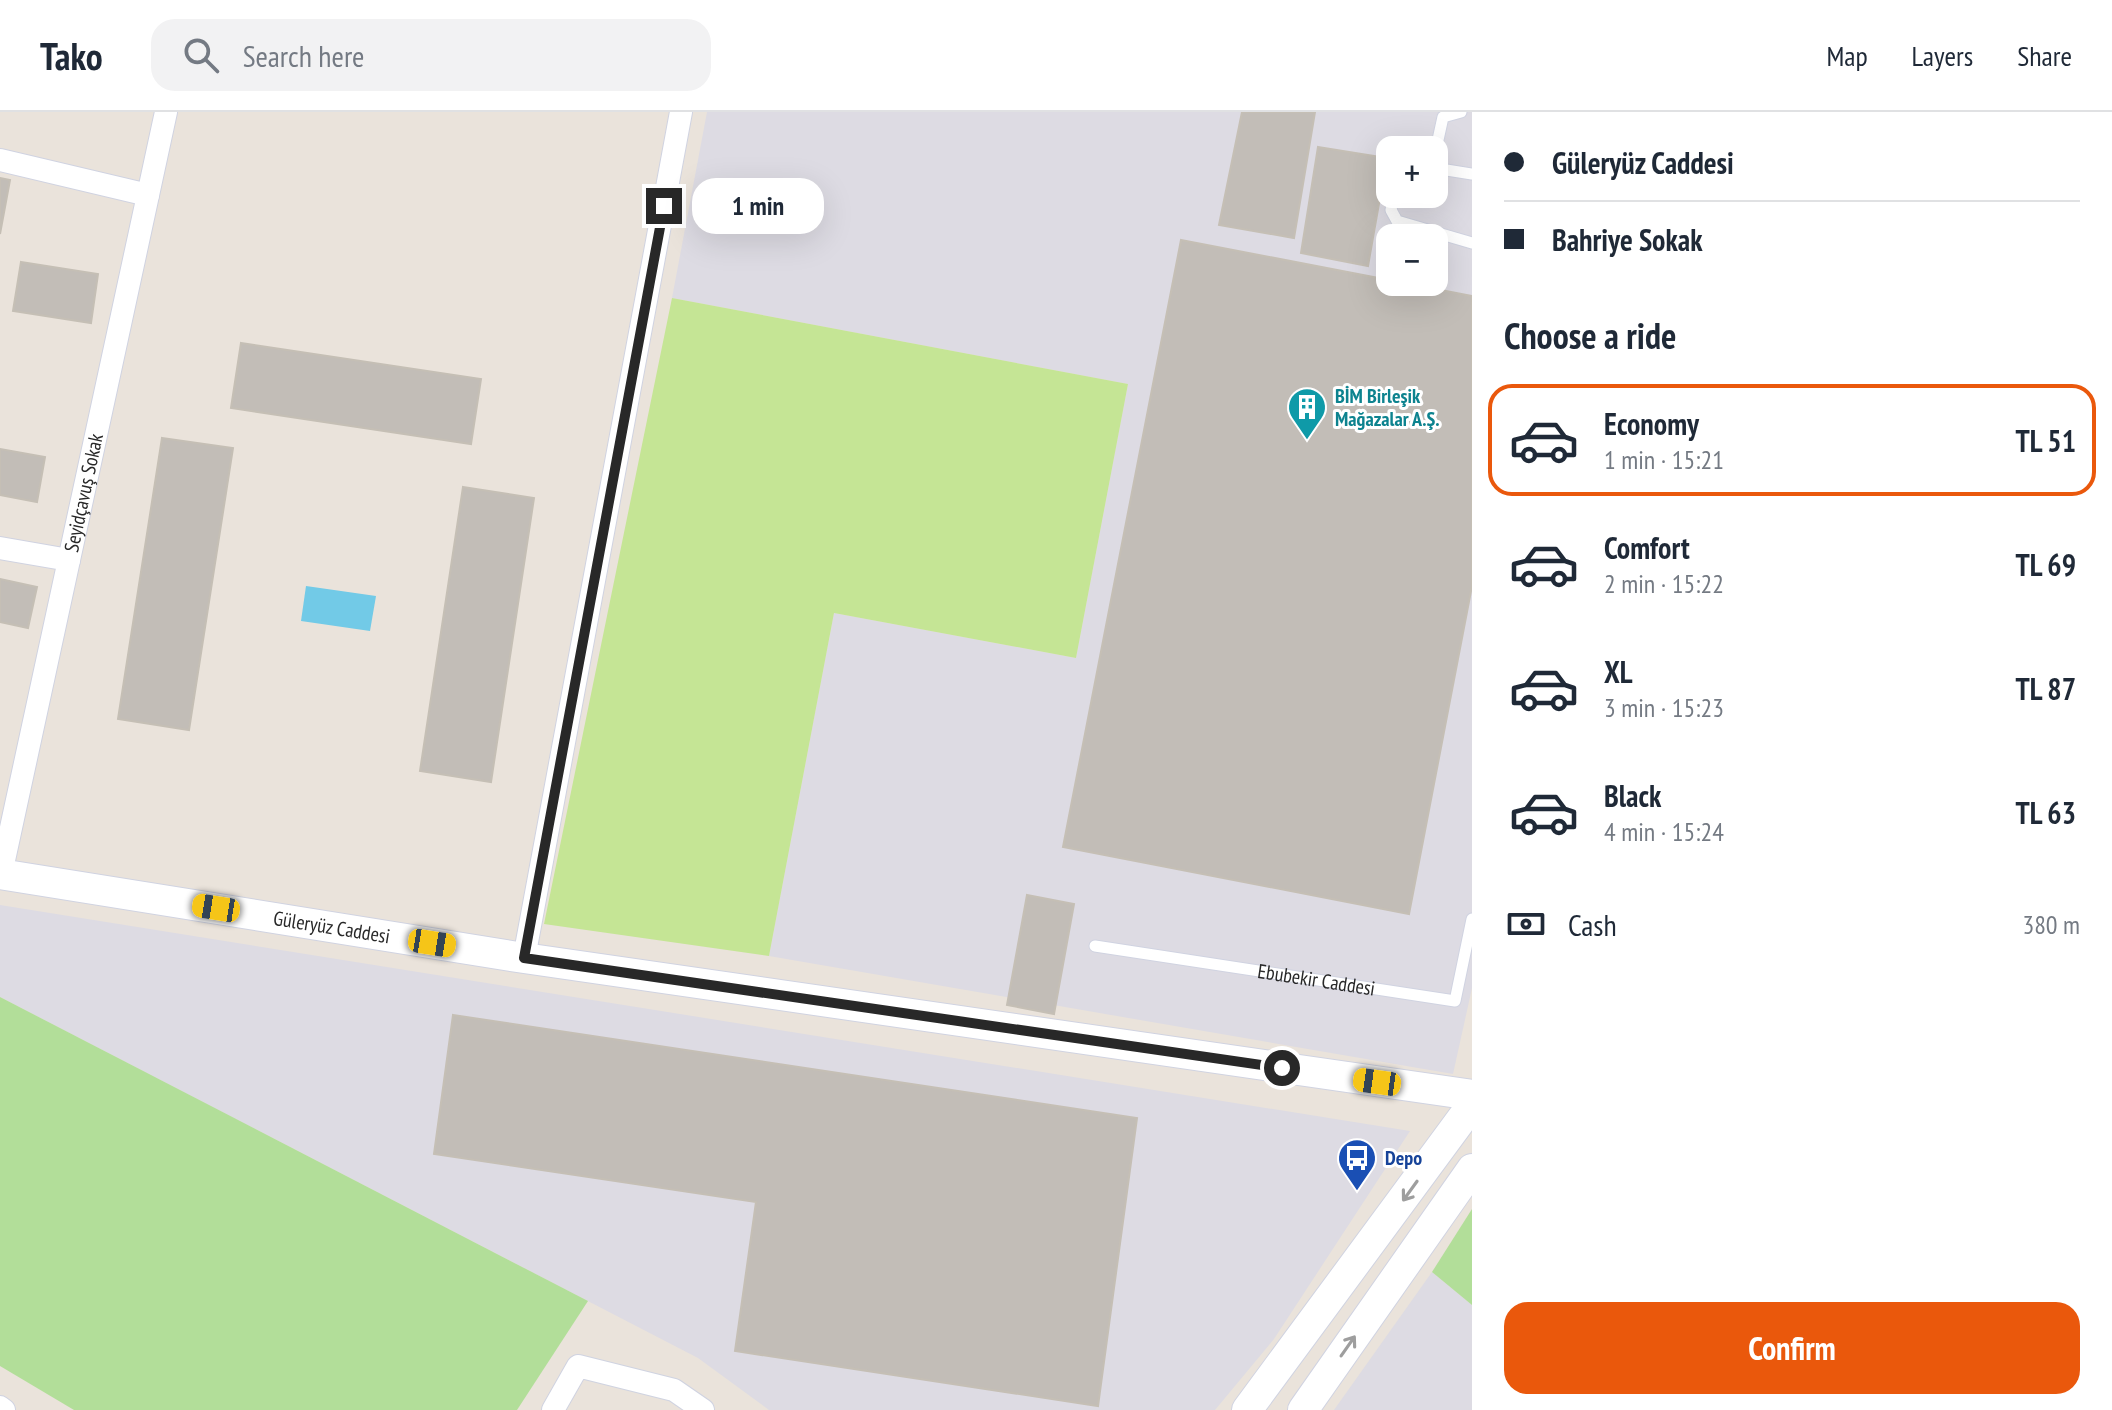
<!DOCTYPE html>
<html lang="en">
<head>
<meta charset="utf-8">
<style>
  :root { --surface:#fff; --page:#f2f2f3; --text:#1f2937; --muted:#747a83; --line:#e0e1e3; --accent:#ea580c }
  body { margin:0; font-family:"PT Sans Narrow",sans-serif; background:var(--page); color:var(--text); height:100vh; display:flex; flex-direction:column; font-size:30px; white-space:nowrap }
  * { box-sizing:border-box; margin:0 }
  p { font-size:26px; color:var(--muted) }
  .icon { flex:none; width:44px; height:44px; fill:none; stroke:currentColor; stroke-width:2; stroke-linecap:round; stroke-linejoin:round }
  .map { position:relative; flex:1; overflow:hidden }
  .side { display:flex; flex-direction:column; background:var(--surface); width:640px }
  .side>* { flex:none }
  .guide { display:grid; align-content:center; height:176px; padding:0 32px; background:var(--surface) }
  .tools { position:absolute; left:1376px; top:24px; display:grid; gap:16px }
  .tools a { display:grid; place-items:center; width:72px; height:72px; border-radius:16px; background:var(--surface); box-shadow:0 8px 32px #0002; font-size:40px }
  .end { position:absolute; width:36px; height:36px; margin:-18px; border:10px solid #282828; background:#fff; box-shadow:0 0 0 4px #fff }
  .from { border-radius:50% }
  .bubble { position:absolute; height:56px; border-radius:24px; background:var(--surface); box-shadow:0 8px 32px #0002; font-size:26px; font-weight:700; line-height:56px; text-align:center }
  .car { position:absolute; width:24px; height:48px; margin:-24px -12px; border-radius:10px; box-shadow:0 0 6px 2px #0007; background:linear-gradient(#f5c518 24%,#345 0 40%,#f5c518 0 76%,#345 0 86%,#f5c518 0) }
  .guide b { display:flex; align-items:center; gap:28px; height:76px; font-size:30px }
  .guide b+b { border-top:2px solid var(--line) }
  .guide i { width:20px; height:20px; background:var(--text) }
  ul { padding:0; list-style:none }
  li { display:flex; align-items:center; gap:24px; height:112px; margin:0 16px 12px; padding:0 16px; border:4px solid transparent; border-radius:24px }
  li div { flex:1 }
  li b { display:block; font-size:30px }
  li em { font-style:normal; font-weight:700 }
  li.selected { border-color:var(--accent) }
  li>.icon { width:72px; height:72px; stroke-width:1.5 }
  h2 { padding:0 32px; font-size:36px; line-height:96px }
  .pay { display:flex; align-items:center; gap:20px; height:88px; padding:0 32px; font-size:30px }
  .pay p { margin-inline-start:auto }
  .button { display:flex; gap:16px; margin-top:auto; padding:16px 32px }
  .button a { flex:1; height:92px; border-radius:24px; background:var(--accent); color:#fff; font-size:32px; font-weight:700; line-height:92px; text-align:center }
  header { display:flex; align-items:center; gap:48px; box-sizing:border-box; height:112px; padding:0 40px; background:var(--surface); border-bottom:2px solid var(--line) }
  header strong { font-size:38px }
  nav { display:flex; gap:44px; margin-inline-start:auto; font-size:28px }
  .search { width:560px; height:72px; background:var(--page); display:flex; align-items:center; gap:20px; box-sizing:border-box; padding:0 28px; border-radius:24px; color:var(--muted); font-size:30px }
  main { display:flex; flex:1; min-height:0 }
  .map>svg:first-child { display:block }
  .industrial { fill:#dddbe3; fill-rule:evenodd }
  .green { fill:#b2de99 }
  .pitch { fill:#c5e595 }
  .water { fill:#72cae7 }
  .building { fill:#c2bdb7; stroke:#c5bfb5; stroke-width:2 }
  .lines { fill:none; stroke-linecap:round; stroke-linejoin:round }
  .lane-casing { stroke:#d0d3e1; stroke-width:13 }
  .street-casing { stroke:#d0d3e1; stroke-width:24 }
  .secondary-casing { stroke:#d0d3e1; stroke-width:32 }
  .lane { stroke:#fff; stroke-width:11 }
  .street { stroke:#fff; stroke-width:22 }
  .secondary { stroke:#fff; stroke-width:30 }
  .oneway { stroke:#9e9e9e }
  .route { stroke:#282828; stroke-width:10 }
  .labels { text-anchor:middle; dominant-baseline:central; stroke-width:6; stroke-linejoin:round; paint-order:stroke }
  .culture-label { font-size:20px; font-weight:bold; fill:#0d838f; stroke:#fff; text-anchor:start }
  .street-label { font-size:20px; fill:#282828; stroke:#fff }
  .transit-label { font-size:20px; font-weight:bold; fill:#164399; stroke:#fff; text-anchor:start }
</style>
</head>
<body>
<header>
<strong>Tako</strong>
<div class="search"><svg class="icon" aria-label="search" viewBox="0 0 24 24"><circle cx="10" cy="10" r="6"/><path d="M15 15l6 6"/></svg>Search here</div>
<nav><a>Map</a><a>Layers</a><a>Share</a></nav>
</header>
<main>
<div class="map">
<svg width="1472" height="1298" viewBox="0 0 1472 1298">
  <rect width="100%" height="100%" fill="#eae3db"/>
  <g class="industrial">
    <path d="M 707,0 L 1472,0 L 1472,876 L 1453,962 L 769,844 L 834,501 L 1076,546 L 1128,272 L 672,186 ZM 1390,38 L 1434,38 L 1434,82 L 1390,82 ZM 1390,126 L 1434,126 L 1434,170 L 1390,170 Z"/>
    <polygon points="0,793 1410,1019 1274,1227 1215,1298 769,1298 698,1246 0,885"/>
    <polygon points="1432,1160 1472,1193 1472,1298 1334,1298"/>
  </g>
  <g class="green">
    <polygon points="0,885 588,1189 517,1298 74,1298 0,1254"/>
    <polygon points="1472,1097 1472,1193 1432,1160"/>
  </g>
  <polygon class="pitch" points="672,186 1128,272 1076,546 834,501 769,844 544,812"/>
  <polygon class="water" points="306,474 376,484 370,519 301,509"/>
  <g class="building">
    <polygon points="1242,0 1315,0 1294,126 1219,113"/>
    <polygon points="1318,35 1387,46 1368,154 1301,141"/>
    <polygon points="0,66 10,68 0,122"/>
    <polygon points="1181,128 1472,184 1472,474 1409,802 1063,735"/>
    <polygon points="21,150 98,162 91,211 13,199"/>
    <polygon points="241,231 481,267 471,332 231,296"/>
    <polygon points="162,326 233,336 189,618 118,607"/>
    <polygon points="0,337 45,345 37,390 0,383"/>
    <polygon points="463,375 534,386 491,670 420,659"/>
    <polygon points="0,467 37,475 28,516 0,510"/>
    <polygon points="1027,783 1074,792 1054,902 1007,893"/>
    <polygon points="453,903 1137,1006 1098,1294 735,1239 756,1090 434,1042"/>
  </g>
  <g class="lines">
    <g class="lane-casing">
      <g id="lane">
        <polyline points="1434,46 1443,5 1461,0"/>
        <polyline points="1434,56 1472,62"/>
        <polyline points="1394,82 1391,98 1397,109 1472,131"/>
        <path id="s1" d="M 1095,834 L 1455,889 L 1472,807"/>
      </g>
    </g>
    <g class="street-casing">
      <g id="street">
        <polyline points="0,48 148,83"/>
        <polyline points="0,436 69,448"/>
        <path id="s2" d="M 1,762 L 166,0"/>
        <polyline points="524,846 681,0"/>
        <polyline points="0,1295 4,1298"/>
        <polyline points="553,1298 578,1254 674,1278 703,1298"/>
      </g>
    </g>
    <g class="secondary-casing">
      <g id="secondary">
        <path id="s3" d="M 0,762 L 524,846 L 1472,983"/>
        <polyline points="1247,1298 1472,993"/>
        <polyline points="1303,1298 1472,1057"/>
      </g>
    </g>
    <use href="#lane" class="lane"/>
    <use href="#street" class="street"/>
    <use href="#secondary" class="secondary"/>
  </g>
  <defs><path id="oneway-shaft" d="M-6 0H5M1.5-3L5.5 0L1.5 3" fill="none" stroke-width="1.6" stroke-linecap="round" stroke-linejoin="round" transform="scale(2)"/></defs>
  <g class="oneway">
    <use href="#oneway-shaft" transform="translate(1410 1079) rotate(126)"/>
    <use href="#oneway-shaft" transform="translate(1348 1234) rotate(-55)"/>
  </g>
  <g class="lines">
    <polyline class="route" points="664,94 524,846 1282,956"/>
  </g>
  <defs>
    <g id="building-pin" transform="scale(2)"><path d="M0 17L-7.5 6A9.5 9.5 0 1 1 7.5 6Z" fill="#0f9aa8" stroke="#fff"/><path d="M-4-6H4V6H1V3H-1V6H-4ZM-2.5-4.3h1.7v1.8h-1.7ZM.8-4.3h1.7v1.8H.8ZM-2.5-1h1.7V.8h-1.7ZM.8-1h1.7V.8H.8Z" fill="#fff"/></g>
    <g id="bus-pin" transform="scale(2)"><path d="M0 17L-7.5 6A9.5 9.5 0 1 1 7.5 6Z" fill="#1a4fb4" stroke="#fff"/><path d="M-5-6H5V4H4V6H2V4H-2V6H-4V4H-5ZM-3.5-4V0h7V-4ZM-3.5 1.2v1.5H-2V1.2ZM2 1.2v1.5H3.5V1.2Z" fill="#fff"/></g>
  </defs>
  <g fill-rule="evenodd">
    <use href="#building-pin" x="1307" y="295"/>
    <use href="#bus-pin" x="1357" y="1046"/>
  </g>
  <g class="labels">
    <g class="culture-label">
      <text x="1335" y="284">BİM Birleşik<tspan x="1335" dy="23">Mağazalar A.Ş.</tspan></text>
    </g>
    <g class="street-label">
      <text stroke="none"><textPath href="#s2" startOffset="390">Seyidçavuş Sokak</textPath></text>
      <text stroke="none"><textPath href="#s3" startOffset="336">Güleryüz Caddesi</textPath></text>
      <text stroke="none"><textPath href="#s1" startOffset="224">Ebubekir Caddesi</textPath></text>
    </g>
    <g class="transit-label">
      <text x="1385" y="1046">Depo</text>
    </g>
  </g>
</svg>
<div class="tools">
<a>+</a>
<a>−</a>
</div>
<i class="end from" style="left:1282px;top:956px"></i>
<i class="end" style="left:664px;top:94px"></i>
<div class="bubble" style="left:692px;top:66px;width:132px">1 min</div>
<i class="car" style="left:216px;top:796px;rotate:279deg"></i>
<i class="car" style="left:432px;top:831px;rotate:99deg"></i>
<i class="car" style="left:1377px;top:970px;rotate:278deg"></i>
</div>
<section class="side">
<div class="guide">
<b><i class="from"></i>Güleryüz Caddesi</b>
<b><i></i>Bahriye Sokak</b>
</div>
<h2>Choose a ride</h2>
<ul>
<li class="selected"><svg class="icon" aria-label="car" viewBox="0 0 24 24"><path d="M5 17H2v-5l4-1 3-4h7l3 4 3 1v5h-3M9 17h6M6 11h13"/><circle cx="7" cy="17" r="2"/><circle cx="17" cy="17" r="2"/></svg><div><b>Economy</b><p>1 min · 15:21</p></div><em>TL 51</em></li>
<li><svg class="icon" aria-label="car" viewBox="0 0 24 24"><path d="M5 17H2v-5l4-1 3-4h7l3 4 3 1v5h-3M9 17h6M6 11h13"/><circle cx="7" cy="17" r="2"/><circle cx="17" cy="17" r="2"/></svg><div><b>Comfort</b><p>2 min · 15:22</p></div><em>TL 69</em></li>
<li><svg class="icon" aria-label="car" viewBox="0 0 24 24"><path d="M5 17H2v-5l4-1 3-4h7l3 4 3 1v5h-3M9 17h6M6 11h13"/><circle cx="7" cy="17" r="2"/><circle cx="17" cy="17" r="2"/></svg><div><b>XL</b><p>3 min · 15:23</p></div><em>TL 87</em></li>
<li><svg class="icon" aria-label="car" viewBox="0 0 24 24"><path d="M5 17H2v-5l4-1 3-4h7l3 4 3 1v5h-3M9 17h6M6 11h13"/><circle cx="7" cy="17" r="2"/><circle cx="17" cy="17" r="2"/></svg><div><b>Black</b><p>4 min · 15:24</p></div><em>TL 63</em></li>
</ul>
<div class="pay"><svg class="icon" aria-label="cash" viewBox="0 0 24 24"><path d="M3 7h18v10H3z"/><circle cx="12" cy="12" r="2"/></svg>Cash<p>380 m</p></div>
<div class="button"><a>Confirm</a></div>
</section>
</main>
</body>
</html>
